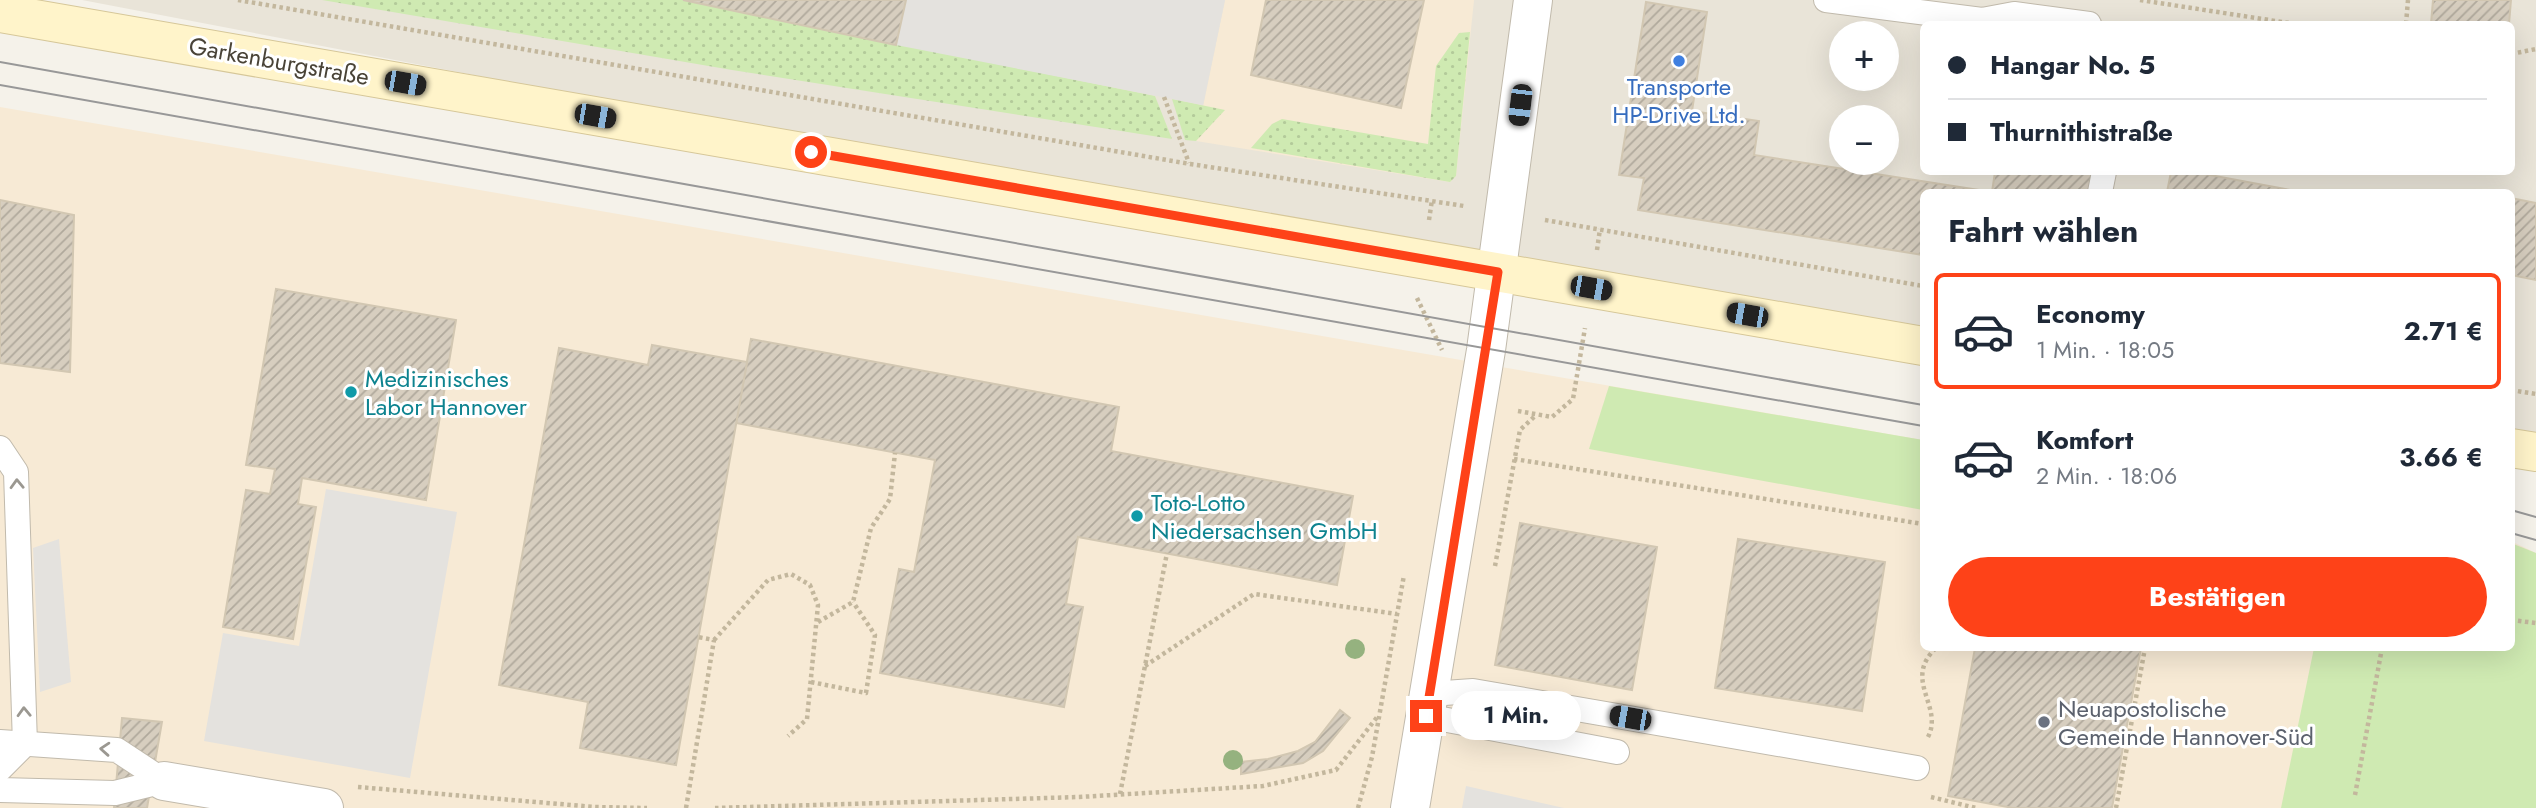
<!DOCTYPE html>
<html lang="de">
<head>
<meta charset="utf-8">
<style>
  :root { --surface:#fff; --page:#f2f2f3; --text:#1f2937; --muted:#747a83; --line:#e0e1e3; --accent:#fe4218 }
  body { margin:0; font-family:Jost,sans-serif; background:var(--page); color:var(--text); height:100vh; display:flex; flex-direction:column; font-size:26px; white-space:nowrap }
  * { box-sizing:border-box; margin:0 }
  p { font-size:23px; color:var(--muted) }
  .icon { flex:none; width:38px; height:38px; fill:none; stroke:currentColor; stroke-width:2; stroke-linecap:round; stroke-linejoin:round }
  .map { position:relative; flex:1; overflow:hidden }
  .sheet { position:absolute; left:1920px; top:189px; width:595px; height:462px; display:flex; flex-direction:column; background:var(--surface); border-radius:10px; box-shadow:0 7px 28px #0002 }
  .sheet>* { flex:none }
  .banner { position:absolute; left:1920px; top:21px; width:595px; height:154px; border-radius:10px; box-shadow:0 7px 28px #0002; display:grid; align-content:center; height:154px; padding:0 28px; background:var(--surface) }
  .controls { position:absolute; left:1829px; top:21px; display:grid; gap:14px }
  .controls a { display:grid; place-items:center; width:70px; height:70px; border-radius:50%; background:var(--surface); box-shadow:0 7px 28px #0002; font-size:35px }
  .end { position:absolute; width:32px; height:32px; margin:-16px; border:9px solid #fe4218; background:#fff; box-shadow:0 0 0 4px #fff }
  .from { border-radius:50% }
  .bubble { position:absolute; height:49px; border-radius:24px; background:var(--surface); box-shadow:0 7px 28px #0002; font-size:23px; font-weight:700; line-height:49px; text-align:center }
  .car { position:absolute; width:21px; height:42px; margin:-21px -10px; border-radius:9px; box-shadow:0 0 5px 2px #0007; background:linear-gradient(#222 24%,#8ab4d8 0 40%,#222 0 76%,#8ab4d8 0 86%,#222 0) }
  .banner b { display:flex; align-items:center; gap:24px; height:66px; font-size:26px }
  .banner b+b { border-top:2px solid var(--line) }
  .banner i { width:18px; height:18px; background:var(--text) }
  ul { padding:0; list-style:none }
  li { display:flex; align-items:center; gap:21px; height:116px; margin:0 14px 10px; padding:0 14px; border:4px solid transparent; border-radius:10px }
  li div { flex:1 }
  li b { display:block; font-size:26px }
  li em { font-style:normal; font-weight:700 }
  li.selected { border-color:var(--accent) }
  li>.icon { width:63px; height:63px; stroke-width:1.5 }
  h2 { padding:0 28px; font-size:32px; line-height:84px }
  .button { display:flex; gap:14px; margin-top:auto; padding:14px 28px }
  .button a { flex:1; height:80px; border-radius:42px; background:var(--accent); color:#fff; font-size:28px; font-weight:700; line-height:80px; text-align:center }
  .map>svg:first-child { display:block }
  .residential { fill:#e9e4d8; fill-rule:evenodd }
  .commercial { fill:#f7ead5 }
  .grass { fill:url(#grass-dots) }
  .green { fill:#cfeab2 }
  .parking { fill:#e4e2de }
  .building { fill:url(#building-hatch); stroke:#d2c7b2; stroke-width:2 }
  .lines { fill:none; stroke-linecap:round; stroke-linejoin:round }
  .lane-casing { stroke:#c1baac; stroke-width:26 }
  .street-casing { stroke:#c1baac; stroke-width:40 }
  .secondary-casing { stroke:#d6c799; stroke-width:40 }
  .path { stroke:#c3b79d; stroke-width:4.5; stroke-dasharray:3.5 3.5; stroke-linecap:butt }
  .lane { stroke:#fff; stroke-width:24 }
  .street { stroke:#fff; stroke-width:38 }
  .secondary { stroke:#fff4ca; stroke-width:38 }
  .tram { stroke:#989898; stroke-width:2 }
  .tree { fill:#95b27f }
  .oneway { stroke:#9b9891 }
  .route { stroke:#fe4218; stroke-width:9 }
  .shop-dot { fill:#3f7fe0; stroke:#fff; stroke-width:2.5 }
  .culture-dot { fill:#0f9aa8; stroke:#fff; stroke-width:2.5 }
  .worship-dot { fill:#6b7280; stroke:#fff; stroke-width:2.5 }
  .labels { text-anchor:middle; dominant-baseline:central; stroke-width:6; stroke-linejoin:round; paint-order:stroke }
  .street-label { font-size:24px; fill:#494337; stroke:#fff }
  .shop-label { font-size:24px; fill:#366cbe; stroke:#fff }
  .culture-label { font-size:24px; fill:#0d838f; stroke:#fff; text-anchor:start }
  .worship-label { font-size:24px; fill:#5b616d; stroke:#fff; text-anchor:start }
</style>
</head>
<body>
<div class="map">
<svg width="2536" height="808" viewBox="0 0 2536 808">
  <defs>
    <pattern id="grass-dots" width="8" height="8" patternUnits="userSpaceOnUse" patternTransform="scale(1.75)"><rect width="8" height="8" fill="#cfeab2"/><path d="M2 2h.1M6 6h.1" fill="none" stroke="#b3ca9a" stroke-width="1.8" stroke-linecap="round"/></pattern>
    <pattern id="building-hatch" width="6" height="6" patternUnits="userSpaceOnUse" patternTransform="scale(1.75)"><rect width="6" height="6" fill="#d7cebf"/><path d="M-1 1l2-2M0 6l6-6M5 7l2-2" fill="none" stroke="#b0a99c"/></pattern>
  </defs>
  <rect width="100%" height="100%" fill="#f5f2ea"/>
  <path class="residential" d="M 82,0 L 2536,0 L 2536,452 L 2511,448 L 2511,192 L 1923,192 L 1923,346 L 1423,257 ZM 1923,24 L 2511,24 L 2511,172 L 1923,172 ZM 1841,33 L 1886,33 L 1886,79 L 1841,79 ZM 1841,117 L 1886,117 L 1886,163 L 1841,163 Z"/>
  <g class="commercial">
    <polygon points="1225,0 1474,0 1456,176 1450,182 1437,180 1196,141"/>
    <polygon points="0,107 1923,440 1923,648 2511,648 2511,543 2515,543 2536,553 2536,808 0,808"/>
  </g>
  <g class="grass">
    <polygon points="322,0 683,0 1155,96 1172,139 732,70"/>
    <polygon points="1470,32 1456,176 1450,182 1251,148 1272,124 1282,119 1428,144 1436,66 1459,33"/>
    <polygon points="1172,99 1225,110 1196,141 1185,140"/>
  </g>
  <g class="green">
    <polygon points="1609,386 1923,440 1923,510 1589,449"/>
    <polygon points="2511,543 2536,553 2536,808 2281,808 2314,648 2511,648"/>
  </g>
  <g class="parking">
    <polygon points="906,0 1225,0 1203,105 896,45"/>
    <polygon points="326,489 457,512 410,778 204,741 223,633 299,646"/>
    <polygon points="59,539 71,682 40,692 33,548"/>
    <polygon points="1466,786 1564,808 1462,808"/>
  </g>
  <g class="building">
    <polygon points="683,0 906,0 896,45"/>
    <polygon points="1266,0 1424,0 1401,108 1251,75"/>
    <polygon points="2433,0 2511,0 2509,24 2431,24"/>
    <polygon points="1646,2 1707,12 1692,111 1759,121 1754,155 1992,192 1995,172 2094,172 2091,192 1923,192 1923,255 1638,210 1644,178 1619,175"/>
    <polygon points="2171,172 2194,172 2301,192 2167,192"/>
    <polygon points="2511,198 2536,203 2536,280 2511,275"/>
    <polygon points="0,200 74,215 70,372 0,363"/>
    <polygon points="276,289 456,320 426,500 302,478 298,504 316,507 293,639 223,627 246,490 270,494 275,469 246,465"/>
    <polygon points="751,339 1119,407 1111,451 1353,496 1337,585 1078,537 1066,604 1083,607 1064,707 880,673 899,569 914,572 935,460 736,423"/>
    <polygon points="652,345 747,362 676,765 580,748 588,702 499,685 559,348 648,365"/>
    <polygon points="1520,523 1657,547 1632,690 1495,665"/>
    <polygon points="1738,539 1885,562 1862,711 1715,688"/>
    <polygon points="1975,648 2141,648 2112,808 2013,808 1948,796"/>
    <polygon points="1340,710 1350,718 1323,751 1303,763 1241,774 1241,762 1268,759 1298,751 1315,742"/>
    <polygon points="122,718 162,722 147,808 114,808"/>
  </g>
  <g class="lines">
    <g class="lane-casing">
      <g id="lane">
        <polyline points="1826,0 1982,20 2014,14 2089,24"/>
        <polyline points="2100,192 2104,172"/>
        <polyline points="0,448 16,472 25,744 0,769"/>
        <polyline points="1430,694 1473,691 1917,768"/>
        <polyline points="1426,716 1617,752"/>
        <polyline points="0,742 117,750 164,781"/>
        <polyline points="0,790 115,793 164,781"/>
      </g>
    </g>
    <g class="street-casing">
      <g id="street">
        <polyline points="164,781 324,808"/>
        <polyline points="1410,808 1486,350 1533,0"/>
      </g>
    </g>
    <g class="secondary-casing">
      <g id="secondary">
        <polyline points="0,13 1923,346"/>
        <polyline points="2511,448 2536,452"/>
      </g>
    </g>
    <g class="path">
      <polyline points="238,0 1190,164 1464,206"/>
      <polyline points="2140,0 2295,24"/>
      <polyline points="2406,24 2408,0"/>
      <polyline points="2511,54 2536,49"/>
      <polyline points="1164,97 1189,163"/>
      <polyline points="1429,220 1432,200"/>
      <polyline points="1545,220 1923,286"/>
      <polyline points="1597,250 1600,229"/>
      <polyline points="1417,298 1442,350"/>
      <polyline points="2511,390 2536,394"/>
      <polyline points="1518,411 1552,417 1573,399 1585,328"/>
      <polyline points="1514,459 1923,524"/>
      <polyline points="1495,566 1520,430 1535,416"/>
      <polyline points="2511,620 2536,623"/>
      <polyline points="818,622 853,602 871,528 890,499 895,453"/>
      <polyline points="714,640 768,580 791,574 810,585 818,605 807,719 788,736"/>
      <polyline points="1145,666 1254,594 1397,614"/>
      <polyline points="811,682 866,693 875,635 853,602"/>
      <path d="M 1928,737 C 1944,706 1902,680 1936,648"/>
      <polyline points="358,787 595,807 647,808"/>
      <polyline points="1120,794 1167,553"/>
      <polyline points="2355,795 2382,648"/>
      <polyline points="1931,797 1976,808"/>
      <polyline points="686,808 714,640 698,637"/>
      <polyline points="715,808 1079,797 1263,786 1336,770 1378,716"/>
      <polyline points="1358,808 1372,757 1404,575"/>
      <polyline points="2116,808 2145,648"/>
    </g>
    <use href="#lane" class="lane"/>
    <use href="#street" class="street"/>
    <use href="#secondary" class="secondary"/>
    <g class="tram">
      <polyline points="0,62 1923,405"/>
      <polyline points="0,85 1923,426"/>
      <polyline points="2511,510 2536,517"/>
      <polyline points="2511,533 2536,540"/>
    </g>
  </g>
  <g class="tree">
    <circle cx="1355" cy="649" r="10"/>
    <circle cx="1233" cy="760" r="10"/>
  </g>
  <defs><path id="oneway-chevron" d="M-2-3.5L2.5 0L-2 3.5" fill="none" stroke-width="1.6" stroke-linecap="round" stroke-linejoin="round" transform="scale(1.75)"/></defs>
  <g class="oneway">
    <use href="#oneway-chevron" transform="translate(17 484) rotate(-92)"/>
    <use href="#oneway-chevron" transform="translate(24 712) rotate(-92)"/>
    <use href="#oneway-chevron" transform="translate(105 749) rotate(-176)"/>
  </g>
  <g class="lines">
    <polyline class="route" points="811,152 1498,272 1426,716"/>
  </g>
  <circle class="shop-dot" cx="1679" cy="61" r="7"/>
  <g class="culture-dot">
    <circle cx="351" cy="392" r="7"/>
    <circle cx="1137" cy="516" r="7"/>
  </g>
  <circle class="worship-dot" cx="2044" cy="722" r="7"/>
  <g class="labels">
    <g class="street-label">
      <text transform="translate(279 61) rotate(10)">Garkenburgstraße</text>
    </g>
    <g class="shop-label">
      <text x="1679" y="86">Transporte<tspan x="1679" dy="28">HP-Drive Ltd.</tspan></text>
    </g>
    <g class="culture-label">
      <text x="365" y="378">Medizinisches<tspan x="365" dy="28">Labor Hannover</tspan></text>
      <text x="1151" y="502">Toto-Lotto<tspan x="1151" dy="28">Niedersachsen GmbH</tspan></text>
    </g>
    <g class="worship-label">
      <text x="2058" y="708">Neuapostolische<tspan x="2058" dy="28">Gemeinde Hannover-Süd</tspan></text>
    </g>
  </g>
</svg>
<div class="controls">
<a>+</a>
<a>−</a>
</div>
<i class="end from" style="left:811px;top:152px"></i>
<i class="end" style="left:1426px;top:716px"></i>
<div class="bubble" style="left:1451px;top:691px;width:130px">1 Min.</div>
<i class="car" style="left:405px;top:83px;rotate:100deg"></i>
<i class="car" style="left:1520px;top:105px;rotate:187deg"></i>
<i class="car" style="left:595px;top:116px;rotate:100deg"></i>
<i class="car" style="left:1591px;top:288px;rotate:100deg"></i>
<i class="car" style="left:1747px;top:315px;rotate:280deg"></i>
<i class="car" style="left:1630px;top:718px;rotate:280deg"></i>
<div class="banner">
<b><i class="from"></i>Hangar No. 5</b>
<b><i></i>Thurnithistraße</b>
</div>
<section class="sheet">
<h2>Fahrt wählen</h2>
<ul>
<li class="selected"><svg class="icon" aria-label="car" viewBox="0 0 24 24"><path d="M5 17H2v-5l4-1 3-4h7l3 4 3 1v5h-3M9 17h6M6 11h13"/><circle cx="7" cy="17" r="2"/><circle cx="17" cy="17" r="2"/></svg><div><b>Economy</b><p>1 Min. · 18:05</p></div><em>2.71 €</em></li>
<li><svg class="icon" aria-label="car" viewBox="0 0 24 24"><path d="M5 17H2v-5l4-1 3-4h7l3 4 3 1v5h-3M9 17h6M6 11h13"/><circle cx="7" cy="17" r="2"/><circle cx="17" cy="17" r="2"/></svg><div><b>Komfort</b><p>2 Min. · 18:06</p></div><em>3.66 €</em></li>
</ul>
<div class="button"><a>Bestätigen</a></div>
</section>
</div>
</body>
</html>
